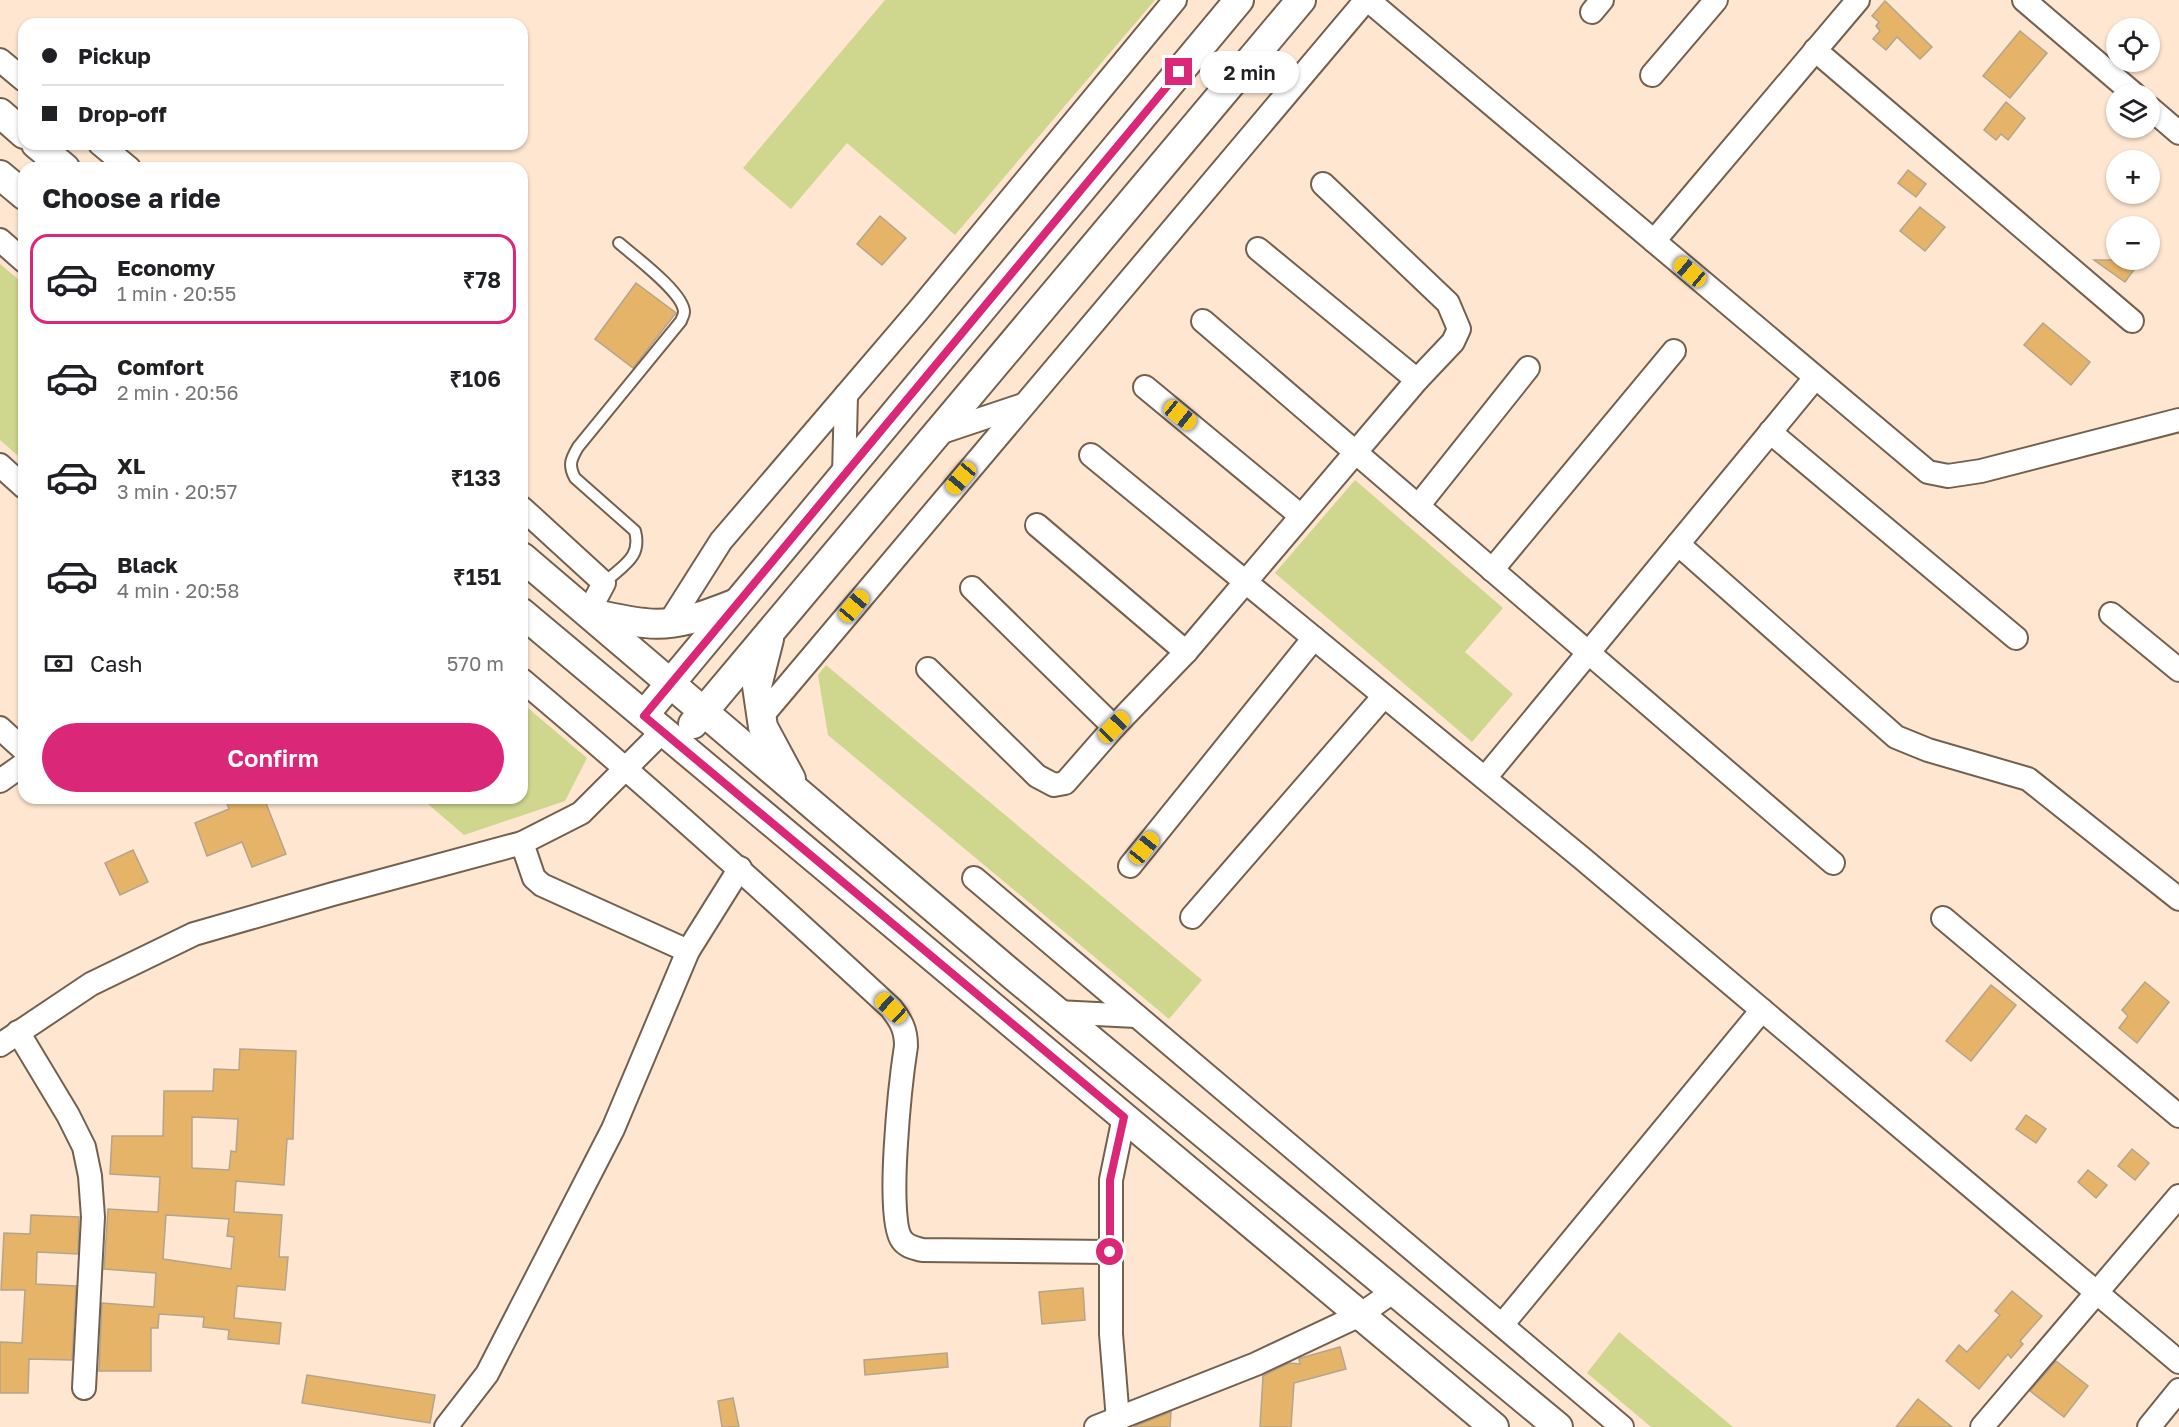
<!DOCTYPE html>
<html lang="en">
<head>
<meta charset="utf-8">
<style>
  :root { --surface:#fff; --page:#f2f2f2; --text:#202124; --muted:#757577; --line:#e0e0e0; --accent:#db2777 }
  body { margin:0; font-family:"Golos Text",sans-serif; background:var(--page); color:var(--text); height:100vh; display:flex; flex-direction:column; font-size:22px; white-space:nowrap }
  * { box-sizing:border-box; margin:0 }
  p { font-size:20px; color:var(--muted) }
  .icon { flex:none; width:33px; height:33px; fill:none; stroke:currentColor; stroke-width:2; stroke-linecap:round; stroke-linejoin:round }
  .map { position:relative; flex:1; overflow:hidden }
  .details { position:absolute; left:18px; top:162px; width:510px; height:642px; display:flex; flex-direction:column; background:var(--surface); border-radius:18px; box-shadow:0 2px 4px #0004 }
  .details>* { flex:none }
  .hud { position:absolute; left:18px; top:18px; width:510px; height:132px; border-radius:18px; box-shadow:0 2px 4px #0004; display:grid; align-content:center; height:132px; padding:0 24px; background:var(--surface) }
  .controls { position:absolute; left:2106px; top:18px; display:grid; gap:12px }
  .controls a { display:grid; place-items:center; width:54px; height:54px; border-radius:50%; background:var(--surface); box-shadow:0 2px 4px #0004; font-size:30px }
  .end { position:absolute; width:27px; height:27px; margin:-14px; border:8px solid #db2777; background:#fff; box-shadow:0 0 0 3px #fff }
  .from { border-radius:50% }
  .bubble { position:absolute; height:42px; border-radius:21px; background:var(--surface); box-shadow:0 2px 4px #0004; font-size:20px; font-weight:600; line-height:42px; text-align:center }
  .car { position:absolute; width:18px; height:36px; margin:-18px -9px; border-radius:8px; box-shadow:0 0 4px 2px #0007; background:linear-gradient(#f5c518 24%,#345 0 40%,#f5c518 0 76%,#345 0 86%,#f5c518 0) }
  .hud b { display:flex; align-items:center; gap:21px; height:57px; font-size:22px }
  .hud b+b { border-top:2px solid var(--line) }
  .hud i { width:15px; height:15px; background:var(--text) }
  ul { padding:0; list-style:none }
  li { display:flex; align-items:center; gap:18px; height:90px; margin:0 12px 9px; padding:0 12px; border:3px solid transparent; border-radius:18px }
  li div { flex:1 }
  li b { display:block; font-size:22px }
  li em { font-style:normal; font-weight:600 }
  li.selected { border-color:var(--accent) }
  li>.icon { width:54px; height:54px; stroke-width:1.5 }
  h2 { padding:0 24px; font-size:27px; line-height:72px }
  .pay { display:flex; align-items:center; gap:15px; height:66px; padding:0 24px; font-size:22px }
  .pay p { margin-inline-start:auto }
  .action { display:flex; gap:12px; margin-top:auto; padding:12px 24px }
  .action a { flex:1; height:69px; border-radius:36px; background:var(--accent); color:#fff; font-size:24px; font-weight:600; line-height:69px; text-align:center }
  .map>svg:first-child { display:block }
  .green { fill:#cfd68e }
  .building { fill:#e5b468; stroke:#b4a48c; stroke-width:1.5; fill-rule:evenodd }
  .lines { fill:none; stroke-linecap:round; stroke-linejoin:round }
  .service-casing { stroke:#74604e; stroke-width:14 }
  .minor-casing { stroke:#74604e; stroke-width:26 }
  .tertiary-casing { stroke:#74604e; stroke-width:32 }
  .service { stroke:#fff; stroke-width:10 }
  .minor { stroke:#fff; stroke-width:22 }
  .tertiary { stroke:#fff; stroke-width:28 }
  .route { stroke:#db2777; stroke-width:8 }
</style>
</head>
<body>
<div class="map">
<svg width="2179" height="1427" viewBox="0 0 2179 1427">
  <rect width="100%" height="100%" fill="#fee6d1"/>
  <g class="green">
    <polygon points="885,0 1155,0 955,235 847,143 791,209 743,168"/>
    <polygon points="0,264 24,284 24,461 0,440"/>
    <polygon points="1355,480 1503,608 1465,652 1513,694 1472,742 1275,573"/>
    <polygon points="826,665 1202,980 1169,1019 828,735 818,675"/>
    <polygon points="522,703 587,758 565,801 464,835 421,798 522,798"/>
    <polygon points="1619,1332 1733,1427 1651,1427 1587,1373"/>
  </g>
  <g class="building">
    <polygon points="1885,1 1932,47 1920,59 1897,37 1886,50 1873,39 1880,31 1876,26 1879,22 1872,16"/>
    <polygon points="2020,31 2047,53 2010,98 1983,76"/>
    <polygon points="2006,102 2025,118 2008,140 2001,134 1996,140 1984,130"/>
    <polygon points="1908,170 1926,184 1916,197 1898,183"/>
    <polygon points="1920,207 1945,227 1925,251 1900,231"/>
    <polygon points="880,216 906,238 882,265 857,244"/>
    <polygon points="2094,260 2141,260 2125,282"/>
    <polygon points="636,283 676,313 633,368 595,339"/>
    <polygon points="2043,323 2090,362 2071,385 2024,345"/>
    <polygon points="225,798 264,798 286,854 252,867 242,842 207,856 195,823 229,809"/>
    <polygon points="133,850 148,882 120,895 105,863"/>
    <polygon points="2145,982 2169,1002 2137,1043 2119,1028 2128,1016 2122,1010"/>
    <polygon points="1991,985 2016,1005 1971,1061 1946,1041"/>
    <path d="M 240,1049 L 296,1051 L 293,1139 L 287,1139 L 284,1185 L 236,1181 L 234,1212 L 282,1215 L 279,1257 L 288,1257 L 285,1290 L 237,1286 L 234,1318 L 281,1323 L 279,1344 L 228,1339 L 229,1330 L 203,1327 L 204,1317 L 159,1314 L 158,1328 L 151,1328 L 151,1371 L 99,1371 L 102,1303 L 154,1307 L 156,1273 L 104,1269 L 108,1209 L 158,1212 L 160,1177 L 110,1174 L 112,1136 L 163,1136 L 164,1091 L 213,1091 L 214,1069 L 239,1070 ZM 192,1117 L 238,1119 L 236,1152 L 231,1151 L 229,1170 L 192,1168 ZM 166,1215 L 229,1219 L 227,1236 L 234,1237 L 231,1269 L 163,1259 Z"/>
    <polygon points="2026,1115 2046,1129 2036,1143 2016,1129"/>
    <polygon points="2132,1149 2149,1163 2135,1180 2118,1166"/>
    <polygon points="2088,1170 2107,1185 2096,1198 2078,1182"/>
    <polygon points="31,1215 79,1217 78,1254 37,1252 36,1284 76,1286 72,1360 29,1359 28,1393 0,1393 0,1342 22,1343 25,1290 1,1290 4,1233 30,1234"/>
    <polygon points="1083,1288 1085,1320 1042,1324 1039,1292"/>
    <polygon points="2012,1291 2042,1316 2020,1341 2023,1344 2011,1358 2008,1354 1979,1389 1946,1361 1959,1345 1967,1352 2000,1315 1995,1311"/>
    <polygon points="1340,1347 1346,1369 1294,1383 1291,1427 1260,1427 1263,1376 1289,1363 1300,1364 1299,1359 1301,1358"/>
    <polygon points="947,1353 948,1367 865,1375 864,1360"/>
    <polygon points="2056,1361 2088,1386 2064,1417 2030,1391"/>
    <polygon points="307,1375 435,1395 430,1423 302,1403"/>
    <polygon points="733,1398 739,1427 722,1427 718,1401"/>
    <polygon points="1918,1399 1952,1427 1896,1427"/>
    <polygon points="1171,1412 1170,1427 1133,1427"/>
  </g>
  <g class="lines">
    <g class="service-casing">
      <path id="service" d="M 604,583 C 623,565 642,558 635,531 L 575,478 C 568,465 571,459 578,447 L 681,321 C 682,318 684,315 684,312 C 684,293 634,256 619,243"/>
    </g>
    <g class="minor-casing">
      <g id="minor">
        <polyline points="1368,0 1928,472 1948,476 1981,471 2179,420"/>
        <polyline points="2024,0 2134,94"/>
        <polyline points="1592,12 1602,0"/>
        <polyline points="1815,50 2132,321"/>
        <polyline points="0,60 24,80"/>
        <polyline points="1652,75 1716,0"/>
        <polyline points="2150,108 2179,133"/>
        <polyline points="100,144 129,168"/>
        <polyline points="0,240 24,261"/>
        <polyline points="1654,241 1858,0"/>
        <polyline points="1258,249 1417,380"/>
        <polyline points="1203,321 1833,863"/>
        <polyline points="1145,387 1301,516"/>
        <polyline points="1770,432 2016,638"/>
        <polyline points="939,433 1023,405"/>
        <polyline points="1091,455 1583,859 2179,1362"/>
        <polyline points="0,465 24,487"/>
        <polyline points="844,475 846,395"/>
        <polyline points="1418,506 1528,368"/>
        <polyline points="522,508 604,583 588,613"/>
        <polyline points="1037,525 1186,652"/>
        <polyline points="1678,544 1896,737 1928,750 2028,779 2179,899"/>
        <polyline points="1492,570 1674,351"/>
        <polyline points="972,588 1114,727"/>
        <polyline points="2111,614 2179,670"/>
        <polyline points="669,623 721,541 917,312 1175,0"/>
        <polyline points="928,669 1037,776 1054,785 1065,783 1114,727 1186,652 1417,380 1453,342 1459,329 1448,303 1323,184"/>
        <path d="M 522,680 C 648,786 770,896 891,1008 C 901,1021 906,1029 906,1046 C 901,1078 885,1219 902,1240 C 907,1247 915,1248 922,1250 L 1110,1252"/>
        <polyline points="762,716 1366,0"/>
        <polyline points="0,728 24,750"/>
        <polyline points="1485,778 1815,378"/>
        <polyline points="0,781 24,764"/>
        <polyline points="522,843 534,878 542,885 688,951"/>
        <polyline points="1130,866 1314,638"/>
        <polyline points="974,878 1622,1427"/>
        <polyline points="1192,917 1384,696"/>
        <polyline points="1943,918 2179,1116"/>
        <polyline points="1057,1012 1136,1016"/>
        <polyline points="18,1032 68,1115 84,1147 90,1176 93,1217 84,1388"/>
        <polyline points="0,1045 91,984 194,934 333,894 522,843 581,813 663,731"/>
        <polyline points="1502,1325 1762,1010"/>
        <polyline points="1118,1420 1111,1334 1111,1180 1124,1117"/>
        <polyline points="446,1427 487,1374 613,1129 688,951 740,868"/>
        <polyline points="1096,1427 1256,1364 1360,1315 1394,1291"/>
        <polyline points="1982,1427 2179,1196"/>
        <polyline points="2149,1427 2179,1390"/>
      </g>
    </g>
    <g class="tertiary-casing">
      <g id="tertiary">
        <polyline points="0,113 24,134"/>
        <polyline points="36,144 65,168"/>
        <polyline points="0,175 24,195"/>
        <polyline points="522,557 1015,977 1558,1427"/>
        <polyline points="522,613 1494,1427"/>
        <path d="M 590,613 C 608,617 626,621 645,623 C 676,627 706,615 734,604"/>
        <polyline points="769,639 757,686 763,727 791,779"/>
        <polyline points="644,715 1239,0"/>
        <polyline points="693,724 1301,0"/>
      </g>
    </g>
    <use href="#service" class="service"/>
    <use href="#minor" class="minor"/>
    <use href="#tertiary" class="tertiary"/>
  </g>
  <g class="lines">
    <polyline class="route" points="1110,1252 1110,1180 1124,1117 644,716 1179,72"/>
  </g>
</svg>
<div class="controls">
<a><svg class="icon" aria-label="locate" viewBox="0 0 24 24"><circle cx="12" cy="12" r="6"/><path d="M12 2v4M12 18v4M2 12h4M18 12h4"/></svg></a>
<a><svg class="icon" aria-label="layers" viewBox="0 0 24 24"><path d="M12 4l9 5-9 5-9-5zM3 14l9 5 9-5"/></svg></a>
<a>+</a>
<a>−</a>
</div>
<i class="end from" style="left:1110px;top:1252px"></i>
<i class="end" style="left:1179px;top:72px"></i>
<div class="bubble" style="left:1200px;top:51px;width:99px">2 min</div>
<i class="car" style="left:1690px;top:272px;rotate:310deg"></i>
<i class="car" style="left:1180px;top:415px;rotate:129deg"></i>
<i class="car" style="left:961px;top:478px;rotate:220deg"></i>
<i class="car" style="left:854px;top:606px;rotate:40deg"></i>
<i class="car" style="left:1114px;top:727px;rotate:44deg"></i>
<i class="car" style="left:1144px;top:848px;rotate:39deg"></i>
<i class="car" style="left:891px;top:1008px;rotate:313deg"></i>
<div class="hud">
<b><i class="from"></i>Pickup</b>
<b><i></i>Drop-off</b>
</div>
<section class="details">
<h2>Choose a ride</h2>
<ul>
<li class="selected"><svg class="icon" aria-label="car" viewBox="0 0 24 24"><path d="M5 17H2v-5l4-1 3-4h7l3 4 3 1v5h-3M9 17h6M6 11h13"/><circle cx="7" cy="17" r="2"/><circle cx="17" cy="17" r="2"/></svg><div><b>Economy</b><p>1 min · 20:55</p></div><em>₹78</em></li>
<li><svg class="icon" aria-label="car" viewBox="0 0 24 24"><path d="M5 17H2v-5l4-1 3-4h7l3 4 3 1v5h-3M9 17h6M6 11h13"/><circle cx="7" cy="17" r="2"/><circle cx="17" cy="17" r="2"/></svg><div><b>Comfort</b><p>2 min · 20:56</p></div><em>₹106</em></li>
<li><svg class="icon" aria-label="car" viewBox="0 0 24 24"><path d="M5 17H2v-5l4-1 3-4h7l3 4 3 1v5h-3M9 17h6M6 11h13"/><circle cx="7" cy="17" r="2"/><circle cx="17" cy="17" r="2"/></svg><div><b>XL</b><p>3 min · 20:57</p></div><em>₹133</em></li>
<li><svg class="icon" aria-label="car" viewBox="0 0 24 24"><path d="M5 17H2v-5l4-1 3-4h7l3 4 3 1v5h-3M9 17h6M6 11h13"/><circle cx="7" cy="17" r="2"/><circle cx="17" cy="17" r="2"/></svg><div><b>Black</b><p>4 min · 20:58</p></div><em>₹151</em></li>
</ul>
<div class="pay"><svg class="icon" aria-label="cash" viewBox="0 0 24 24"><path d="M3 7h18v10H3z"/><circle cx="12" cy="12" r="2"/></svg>Cash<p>570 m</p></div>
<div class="action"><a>Confirm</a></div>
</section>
</div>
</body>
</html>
